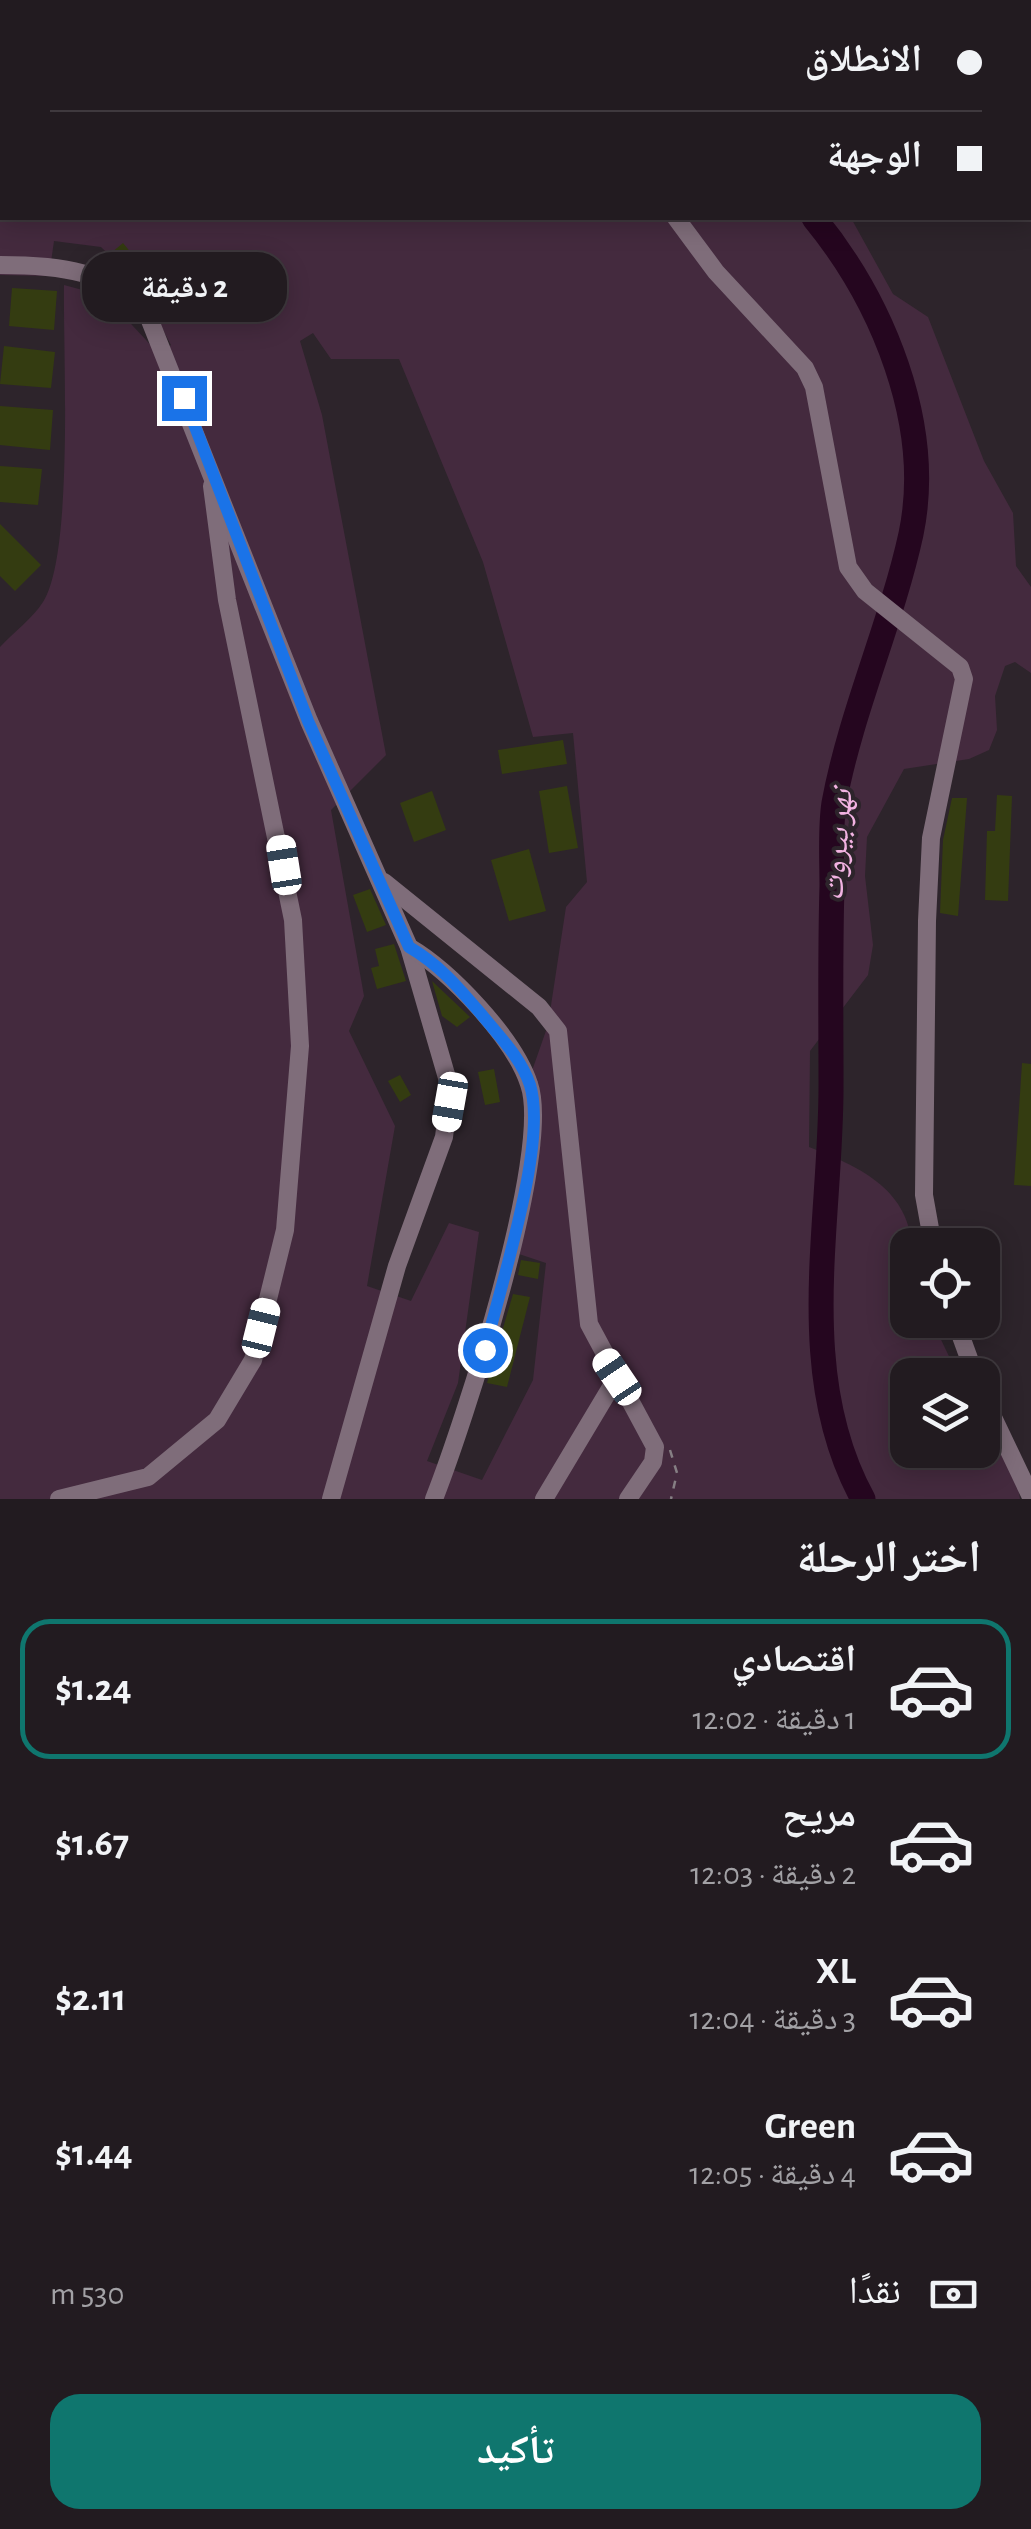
<!DOCTYPE html>
<html lang="ar">
<head>
<meta charset="utf-8">
<style>
  :root { --surface:#221b20; --page:#2e282d; --text:#f1f3f6; --muted:#a2a1a5; --line:#3f393e; --accent:#0f766e }
  body { margin:0; font-family:"Alegreya Sans","Noto Naskh Arabic",sans-serif; background:var(--page); color:var(--text); direction:rtl; height:100vh; display:flex; flex-direction:column; font-size:38px; white-space:nowrap }
  * { box-sizing:border-box; margin:0 }
  p { font-size:32px; color:var(--muted) }
  .icon { flex:none; width:55px; height:55px; fill:none; stroke:currentColor; stroke-width:2; stroke-linecap:round; stroke-linejoin:round }
  .map { position:relative; height:1499px; overflow:hidden; direction:ltr }
  .details { display:flex; flex-direction:column; background:var(--surface); flex:1 }
  .details>* { flex:none }
  .hud { position:absolute; left:0px; top:0px; width:1032px; height:220px; box-shadow:0 5px 25px #0003,0 0 0 2px var(--line); direction:rtl; display:grid; align-content:center; height:220px; padding:0 50px; background:var(--surface) }
  .buttons { position:absolute; left:890px; top:1228px; display:grid; gap:20px }
  .buttons a { display:grid; place-items:center; width:110px; height:110px; border-radius:20px; background:var(--surface); box-shadow:0 5px 25px #0003,0 0 0 2px var(--line); font-size:50px }
  .end { position:absolute; width:45px; height:45px; margin:-22px; border:12px solid #1a73e8; background:#fff; box-shadow:0 0 0 5px #fff }
  .from { border-radius:50% }
  .bubble { position:absolute; height:70px; border-radius:30px; background:var(--surface); box-shadow:0 5px 25px #0003,0 0 0 2px var(--line); font-size:32px; font-weight:700; line-height:70px; text-align:center; direction:rtl }
  .car { position:absolute; width:30px; height:60px; margin:-30px -15px; border-radius:12px; box-shadow:0 0 8px 2px #0007; background:linear-gradient(#fff 24%,#345 0 40%,#fff 0 76%,#345 0 86%,#fff 0) }
  .hud b { display:flex; align-items:center; gap:35px; height:95px; font-size:38px }
  .hud b+b { border-top:2px solid var(--line) }
  .hud i { width:25px; height:25px; background:var(--text) }
  ul { padding:0; list-style:none }
  li { display:flex; align-items:center; gap:30px; height:140px; margin:0 20px 15px; padding:0 30px; border:5px solid transparent; border-radius:30px }
  li div { flex:1 }
  li b { display:block; font-size:38px }
  li em { font-style:normal; font-weight:700 }
  li.selected { border-color:var(--accent) }
  li>.icon { width:90px; height:90px; stroke-width:1.5 }
  h2 { padding:0 50px; font-size:45px; line-height:120px }
  .pay { display:flex; align-items:center; gap:25px; height:110px; padding:0 50px; font-size:38px }
  .pay p { margin-inline-start:auto }
  .button { display:flex; gap:20px; margin-top:auto; padding:20px 50px }
  .button a { flex:1; height:115px; border-radius:30px; background:var(--accent); color:#fff; font-size:40px; font-weight:700; line-height:115px; text-align:center }
  .map>svg:first-child { display:block }
  .green { fill:#442a3e; fill-rule:evenodd }
  .lines { fill:none; stroke-linecap:round; stroke-linejoin:round }
  .river { stroke:#25061f; stroke-width:25 }
  .building { fill:#343c11 }
  .path { stroke:#867f84; stroke-width:2.5; stroke-dasharray:8 8; stroke-linecap:butt }
  .minor { stroke:#7f6d7a; stroke-width:18 }
  .route { stroke:#1a73e8; stroke-width:12 }
  .labels { text-anchor:middle; dominant-baseline:central; stroke-width:8; stroke-linejoin:round; paint-order:stroke }
  .water-label { font-size:32px; font-style:italic; fill:#f2b3e2; stroke:#2d242b }
</style>
</head>
<body>
<div class="map">
<svg width="1031" height="1499" viewBox="0 0 1031 1499">
  <rect width="100%" height="100%" fill="#2d242b"/>
  <g class="green">
    <polygon points="47,0 722,0 724,2 46,2"/>
    <path d="M 0,91 L 2,218 L 851,218 L 893,294 L 928,317 L 984,461 L 1013,513 L 1016,566 L 1031,587 L 1031,673 L 1015,662 L 1005,666 L 995,696 L 997,730 L 989,750 L 969,759 L 904,769 L 867,837 L 865,876 L 873,945 L 868,975 L 810,1051 L 809,1147 C 857,1166 907,1187 912,1245 L 908,1245 L 908,1320 L 932,1321 L 958,1375 L 908,1375 L 908,1450 L 982,1450 L 983,1429 L 1014,1461 L 1020,1499 L 0,1499 L 0,647 C 13,633 33,618 43,602 C 74,554 63,349 64,285 L 105,296 L 160,355 L 171,345 L 138,283 L 101,247 L 54,241 L 49,276 L 0,275 ZM 313,333 L 331,359 L 399,359 L 483,562 L 533,737 L 573,733 L 587,882 L 566,907 L 548,1025 L 526,1088 L 541,1140 L 519,1254 L 546,1263 L 533,1380 L 482,1480 L 427,1461 L 458,1383 L 479,1232 L 449,1223 L 411,1301 L 367,1286 L 395,1126 L 349,1031 L 364,996 L 331,810 L 386,755 L 322,415 L 300,341 Z"/>
  </g>
  <g class="lines">
    <g class="river">
      <polyline points="639,0 641,2"/>
      <path d="M 814,218 C 882,301 934,424 911,534 C 891,625 851,711 834,803 C 830,829 832,859 832,886 C 830,952 831,1017 831,1083 C 832,1220 793,1372 863,1499"/>
    </g>
  </g>
  <g class="building">
    <polygon points="123,243 137,260 140,257 149,264 145,269 153,279 150,282 111,253"/>
    <polygon points="12,288 57,291 54,330 9,326"/>
    <polygon points="4,346 55,352 51,388 0,384"/>
    <polygon points="0,406 53,410 50,450 0,445"/>
    <polygon points="0,466 42,469 38,505 0,502"/>
    <polygon points="0,524 41,565 15,591 0,576"/>
    <polygon points="563,740 567,764 502,774 498,750"/>
    <polygon points="567,786 578,848 549,853 539,791"/>
    <polygon points="432,791 446,830 414,842 400,803"/>
    <polygon points="997,795 1012,796 1008,901 985,900 987,831 995,831"/>
    <polygon points="952,798 967,798 958,916 940,913 943,840"/>
    <polygon points="529,849 546,911 509,921 491,860"/>
    <polygon points="370,889 386,925 367,932 353,895"/>
    <polygon points="394,944 406,981 377,989 371,968 379,966 375,949"/>
    <polygon points="432,981 470,1017 457,1027 442,1016"/>
    <polygon points="1022,1063 1031,1064 1031,1186 1014,1185"/>
    <polygon points="494,1069 500,1102 485,1105 478,1072"/>
    <polygon points="400,1075 411,1095 400,1102 388,1081"/>
    <polygon points="521,1260 540,1263 538,1279 518,1275"/>
    <polygon points="513,1294 530,1297 507,1387 487,1383"/>
  </g>
  <g class="lines">
    <polyline class="path" points="670,1450 677,1473 671,1499"/>
    <g class="minor">
      <polyline points="531,0 533,2"/>
      <polyline points="676,218 716,272 805,368 814,387 848,567 865,591 960,667 964,679 931,838 927,921 924,1195 933,1245"/>
      <path d="M 0,265 C 56,265 113,269 149,318 L 309,721 L 409,947 L 450,1088 L 444,1137 L 397,1266 L 331,1499"/>
      <polyline points="384,882 539,1007 558,1031 589,1324 655,1447 653,1462 628,1499"/>
      <path d="M 409,947 C 450,971 514,1038 529,1084 C 553,1152 463,1425 434,1499"/>
      <polyline points="955,1320 975,1375"/>
      <polyline points="982,1394 1031,1497"/>
      <polyline points="59,1499 148,1477 217,1420 253,1360 285,1230 300,1046 293,920 227,600 212,486"/>
      <polyline points="544,1499 617,1377"/>
    </g>
  </g>
  <g class="lines">
    <path class="route" d="M 184,398 L 308,721 L 409,947 C 440,965 459,988 482,1015 C 499,1036 521,1058 530,1085 C 548,1143 500,1286 485,1350"/>
  </g>
  <g class="labels">
    <g class="water-label">
      <text transform="translate(837 845) rotate(-85)">نهر بيروت</text>
    </g>
  </g>
</svg>
<div class="buttons">
<a><svg class="icon" aria-label="locate" viewBox="0 0 24 24"><circle cx="12" cy="12" r="6"/><path d="M12 2v4M12 18v4M2 12h4M18 12h4"/></svg></a>
<a><svg class="icon" aria-label="layers" viewBox="0 0 24 24"><path d="M12 4l9 5-9 5-9-5zM3 14l9 5 9-5"/></svg></a>
</div>
<i class="end from" style="left:485px;top:1350px"></i>
<i class="end" style="left:184px;top:398px"></i>
<div class="bubble" style="left:82px;top:252px;width:205px">2 دقيقة</div>
<i class="car" style="left:284px;top:865px;rotate:351deg"></i>
<i class="car" style="left:450px;top:1102px;rotate:190deg"></i>
<i class="car" style="left:261px;top:1328px;rotate:14deg"></i>
<i class="car" style="left:617px;top:1377px;rotate:326deg"></i>
<div class="hud">
<b><i class="from"></i>الانطلاق</b>
<b><i></i>الوجهة</b>
</div>
</div>
<section class="details">
<h2>اختر الرحلة</h2>
<ul>
<li class="selected"><svg class="icon" aria-label="car" viewBox="0 0 24 24"><path d="M5 17H2v-5l4-1 3-4h7l3 4 3 1v5h-3M9 17h6M6 11h13"/><circle cx="7" cy="17" r="2"/><circle cx="17" cy="17" r="2"/></svg><div><b>اقتصادي</b><p>1 دقيقة · 12:02</p></div><em>$1.24</em></li>
<li><svg class="icon" aria-label="car" viewBox="0 0 24 24"><path d="M5 17H2v-5l4-1 3-4h7l3 4 3 1v5h-3M9 17h6M6 11h13"/><circle cx="7" cy="17" r="2"/><circle cx="17" cy="17" r="2"/></svg><div><b>مريح</b><p>2 دقيقة · 12:03</p></div><em>$1.67</em></li>
<li><svg class="icon" aria-label="car" viewBox="0 0 24 24"><path d="M5 17H2v-5l4-1 3-4h7l3 4 3 1v5h-3M9 17h6M6 11h13"/><circle cx="7" cy="17" r="2"/><circle cx="17" cy="17" r="2"/></svg><div><b>XL</b><p>3 دقيقة · 12:04</p></div><em>$2.11</em></li>
<li><svg class="icon" aria-label="car" viewBox="0 0 24 24"><path d="M5 17H2v-5l4-1 3-4h7l3 4 3 1v5h-3M9 17h6M6 11h13"/><circle cx="7" cy="17" r="2"/><circle cx="17" cy="17" r="2"/></svg><div><b>Green</b><p>4 دقيقة · 12:05</p></div><em>$1.44</em></li>
</ul>
<div class="pay"><svg class="icon" aria-label="cash" viewBox="0 0 24 24"><path d="M3 7h18v10H3z"/><circle cx="12" cy="12" r="2"/></svg>نقدًا<p>530 m</p></div>
<div class="button"><a>تأكيد</a></div>
</section>
</body>
</html>
